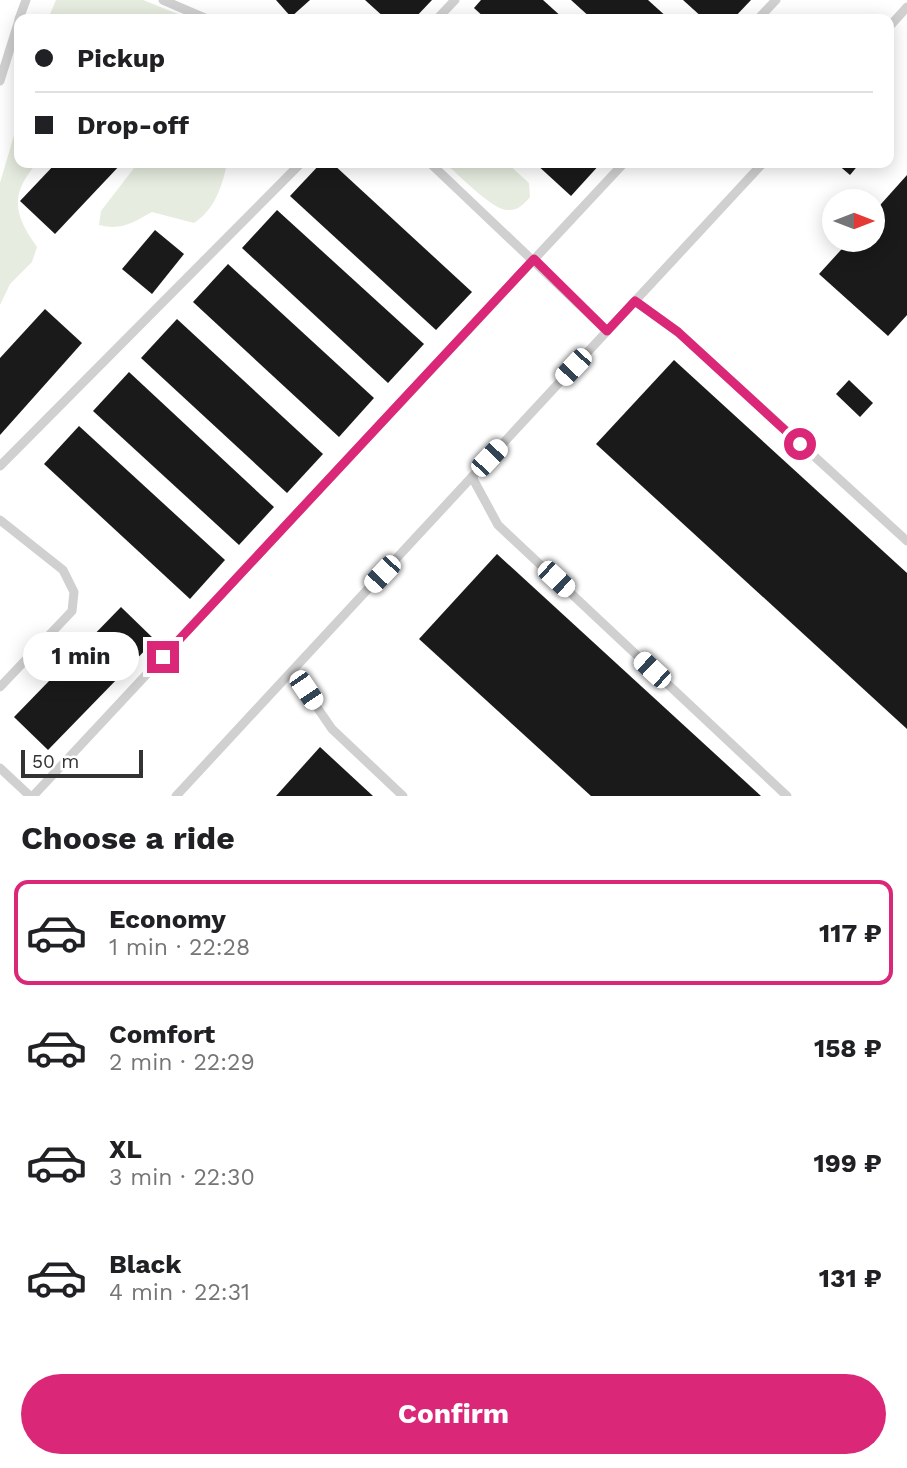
<!DOCTYPE html>
<html lang="en">
<head>
<meta charset="utf-8">
<style>
  :root { --surface:#fff; --page:#f6f6f6; --text:#202124; --muted:#757577; --line:#e0e0e0; --accent:#db2777 }
  body { margin:0; font-family:"Work Sans",sans-serif; background:var(--page); color:var(--text); height:100vh; display:flex; flex-direction:column; font-size:26px; white-space:nowrap }
  * { box-sizing:border-box; margin:0 }
  p { font-size:23px; color:var(--muted) }
  .icon { flex:none; width:38px; height:38px; fill:none; stroke:currentColor; stroke-width:2; stroke-linecap:round; stroke-linejoin:round }
  .map { position:relative; height:796px; overflow:hidden }
  .panel { display:flex; flex-direction:column; background:var(--surface); flex:1 }
  .panel>* { flex:none }
  .hud { position:absolute; left:14px; top:14px; width:880px; height:154px; border-radius:14px; box-shadow:0 4px 18px #0003; display:grid; align-content:center; height:154px; padding:0 21px; background:var(--surface) }
  .needle { width:46px; rotate:90deg }
  .controls { position:absolute; left:822px; top:189px; display:grid; gap:14px }
  .controls a { display:grid; place-items:center; width:63px; height:63px; border-radius:50%; background:var(--surface); box-shadow:0 4px 18px #0003; font-size:35px }
  .scale { position:absolute; left:21px; bottom:18px; width:122px; box-sizing:border-box; padding-left:7px; border:4px solid #333; border-top:0; font-size:19px; line-height:24px; white-space:nowrap; color:#333; -webkit-text-stroke:5px #fff; paint-order:stroke }
  .end { position:absolute; width:32px; height:32px; margin:-16px; border:9px solid #db2777; background:#fff; box-shadow:0 0 0 4px #fff }
  .from { border-radius:50% }
  .bubble { position:absolute; height:49px; border-radius:24px; background:var(--surface); box-shadow:0 4px 18px #0003; font-size:23px; font-weight:700; line-height:49px; text-align:center }
  .car { position:absolute; width:21px; height:42px; margin:-21px -10px; border-radius:9px; box-shadow:0 0 5px 2px #0007; background:linear-gradient(#fff 24%,#345 0 40%,#fff 0 76%,#345 0 86%,#fff 0) }
  .hud b { display:flex; align-items:center; gap:24px; height:66px; font-size:26px }
  .hud b+b { border-top:2px solid var(--line) }
  .hud i { width:18px; height:18px; background:var(--text) }
  ul { padding:0; list-style:none }
  li { display:flex; align-items:center; gap:21px; height:105px; margin:0 14px 10px; padding:0 7px; border:4px solid transparent; border-radius:14px }
  li div { flex:1 }
  li b { display:block; font-size:26px }
  li em { font-style:normal; font-weight:700 }
  li.active { border-color:var(--accent) }
  li>.icon { width:63px; height:63px; stroke-width:1.5 }
  h2 { padding:0 21px; font-size:32px; line-height:84px }
  .action { display:flex; gap:14px; margin-top:auto; padding:14px 21px }
  .action a { flex:1; height:80px; border-radius:42px; background:var(--accent); color:#fff; font-size:28px; font-weight:700; line-height:80px; text-align:center }
  .map>svg:first-child { display:block }
  .green { fill:#e6ecdf }
  .building { fill:#1a1a1a }
  .lines { fill:none; stroke-linecap:round; stroke-linejoin:round }
  .service { stroke:#d0d0d0; stroke-width:9 }
  .route { stroke:#db2777; stroke-width:9 }
</style>
</head>
<body>
<div class="map">
<svg width="907" height="796" viewBox="0 0 907 796">
  <rect width="100%" height="100%" fill="#fff"/>
  <g class="green">
    <polygon points="56,0 143,0 190,19 48,19"/>
    <path d="M 19,118 L 19,163 L 37,163 C 9,195 14,215 37,247 L 32,262 L 10,284 L 0,305 L 0,183 Z"/>
    <path d="M 138,163 L 227,163 C 222,187 215,209 194,223 L 152,212 C 134,222 121,231 99,225 L 101,211 Z"/>
    <path d="M 445,163 L 507,163 L 529,183 L 530,197 C 524,204 518,211 507,210 C 491,209 458,174 445,163 Z"/>
  </g>
  <g class="building">
    <polygon points="276,0 310,0 291,17"/>
    <polygon points="365,0 432,0 414,19 386,19"/>
    <polygon points="481,0 543,0 564,19 486,19 474,8"/>
    <polygon points="571,0 648,0 669,19 592,19"/>
    <polygon points="683,0 751,0 733,19 704,19"/>
    <polygon points="56,163 122,163 55,234 20,201"/>
    <polygon points="321,163 332,163 472,292 436,330 290,196"/>
    <polygon points="535,163 601,163 571,196"/>
    <polygon points="836,163 860,163 850,175"/>
    <polygon points="907,175 907,315 888,336 819,274 850,240 873,240 873,213"/>
    <polygon points="277,210 424,344 388,383 242,248"/>
    <polygon points="155,230 184,254 152,294 122,269"/>
    <polygon points="228,264 374,398 339,437 193,302"/>
    <polygon points="45,309 82,343 0,435 0,358"/>
    <polygon points="177,319 323,454 287,493 141,358"/>
    <polygon points="674,360 907,573 907,729 596,444"/>
    <polygon points="129,372 274,507 239,545 93,411"/>
    <polygon points="849,380 873,403 860,417 836,394"/>
    <polygon points="79,426 225,560 190,599 44,464"/>
    <polygon points="497,554 761,796 591,796 419,639"/>
    <polygon points="121,607 155,640 48,750 14,717"/>
    <polygon points="320,747 373,796 276,796"/>
  </g>
  <g class="lines">
    <g class="service">
      <polyline points="163,0 207,19"/>
      <polyline points="19,19 26,0"/>
      <polyline points="437,19 455,0"/>
      <polyline points="758,19 776,0"/>
      <polyline points="889,27 907,7"/>
      <polyline points="0,81 19,20"/>
      <polyline points="430,163 607,331"/>
      <polyline points="635,301 678,332 907,541"/>
      <polyline points="0,466 301,163"/>
      <polyline points="472,477 498,525 787,796"/>
      <polyline points="0,520 63,570 74,592 72,611 0,687"/>
      <polyline points="292,671 332,729 403,796"/>
      <polyline points="0,768 30,796"/>
      <polyline points="33,796 624,163"/>
      <polyline points="176,796 763,163"/>
    </g>
  </g>
  <g class="lines">
    <polyline class="route" points="163,657 534,259 607,331 635,301 678,332 800,444"/>
  </g>
</svg>
<div class="controls">
<a><svg class="needle" viewBox="-14 -14 28 28"><path d="M0-13l5 13h-10z" fill="#e53935"/><path d="M0 13l5-13h-10z" fill="#757577"/></svg></a>
</div>
<div class="scale">50 m</div>
<i class="end from" style="left:800px;top:444px"></i>
<i class="end" style="left:163px;top:657px"></i>
<div class="bubble" style="left:23px;top:632px;width:116px">1 min</div>
<i class="car" style="left:573px;top:367px;rotate:223deg"></i>
<i class="car" style="left:489px;top:458px;rotate:43deg"></i>
<i class="car" style="left:382px;top:574px;rotate:223deg"></i>
<i class="car" style="left:556px;top:579px;rotate:133deg"></i>
<i class="car" style="left:652px;top:670px;rotate:313deg"></i>
<i class="car" style="left:306px;top:690px;rotate:146deg"></i>
<div class="hud">
<b><i class="from"></i>Pickup</b>
<b><i></i>Drop-off</b>
</div>
</div>
<section class="panel">
<h2>Choose a ride</h2>
<ul>
<li class="active"><svg class="icon" aria-label="car" viewBox="0 0 24 24"><path d="M5 17H2v-5l4-1 3-4h7l3 4 3 1v5h-3M9 17h6M6 11h13"/><circle cx="7" cy="17" r="2"/><circle cx="17" cy="17" r="2"/></svg><div><b>Economy</b><p>1 min · 22:28</p></div><em>117 ₽</em></li>
<li><svg class="icon" aria-label="car" viewBox="0 0 24 24"><path d="M5 17H2v-5l4-1 3-4h7l3 4 3 1v5h-3M9 17h6M6 11h13"/><circle cx="7" cy="17" r="2"/><circle cx="17" cy="17" r="2"/></svg><div><b>Comfort</b><p>2 min · 22:29</p></div><em>158 ₽</em></li>
<li><svg class="icon" aria-label="car" viewBox="0 0 24 24"><path d="M5 17H2v-5l4-1 3-4h7l3 4 3 1v5h-3M9 17h6M6 11h13"/><circle cx="7" cy="17" r="2"/><circle cx="17" cy="17" r="2"/></svg><div><b>XL</b><p>3 min · 22:30</p></div><em>199 ₽</em></li>
<li><svg class="icon" aria-label="car" viewBox="0 0 24 24"><path d="M5 17H2v-5l4-1 3-4h7l3 4 3 1v5h-3M9 17h6M6 11h13"/><circle cx="7" cy="17" r="2"/><circle cx="17" cy="17" r="2"/></svg><div><b>Black</b><p>4 min · 22:31</p></div><em>131 ₽</em></li>
</ul>
<div class="action"><a>Confirm</a></div>
</section>
</body>
</html>
